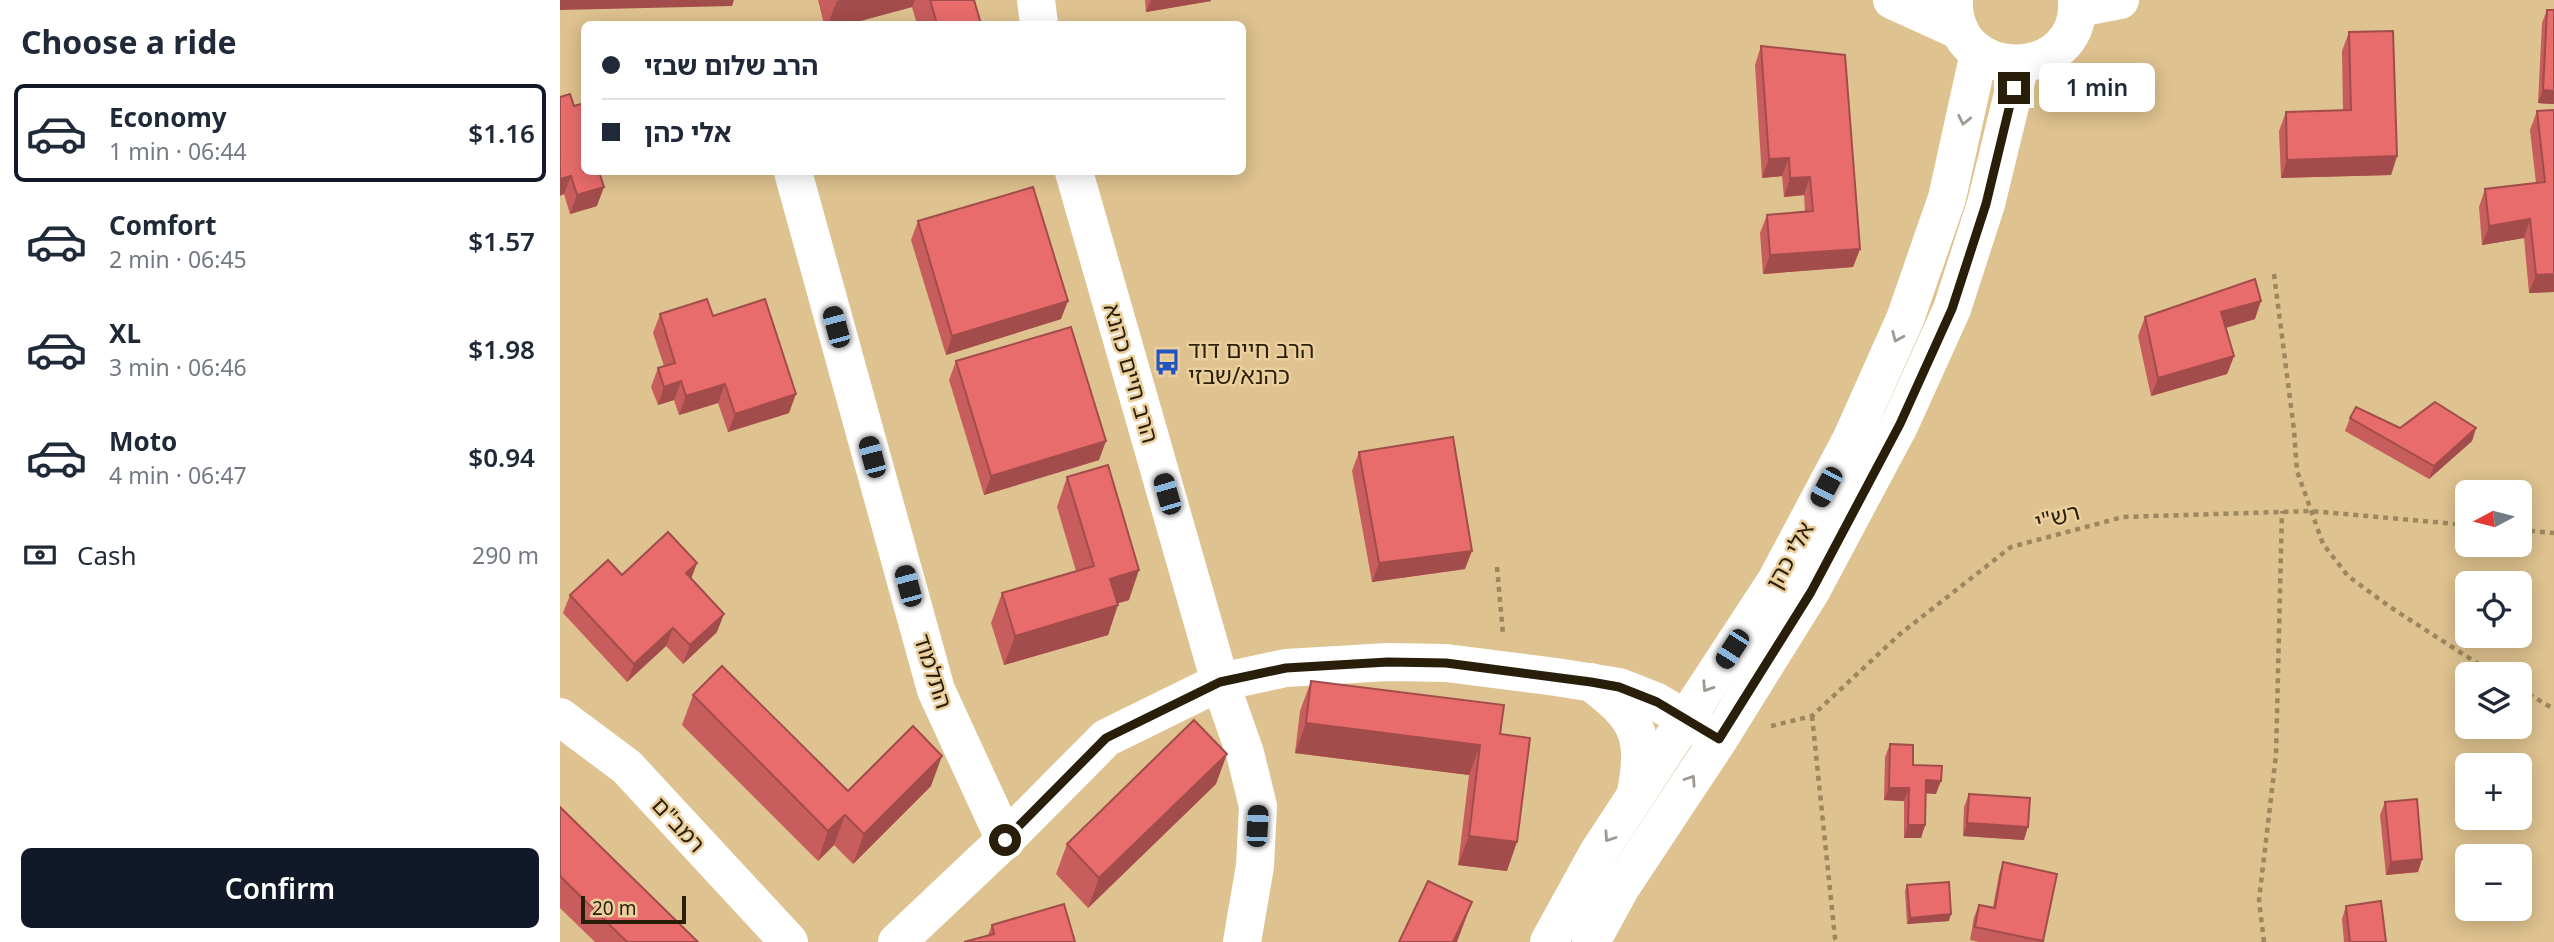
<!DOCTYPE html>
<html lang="en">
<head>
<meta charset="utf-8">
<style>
  :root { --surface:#fff; --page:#f6f6f7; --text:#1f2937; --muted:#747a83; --line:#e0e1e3; --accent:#111827 }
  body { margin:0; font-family:"Noto Sans","Noto Sans Hebrew",sans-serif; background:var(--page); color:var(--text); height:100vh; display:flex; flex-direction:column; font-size:26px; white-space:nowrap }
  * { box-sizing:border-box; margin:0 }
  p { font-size:23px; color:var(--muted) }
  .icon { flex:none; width:38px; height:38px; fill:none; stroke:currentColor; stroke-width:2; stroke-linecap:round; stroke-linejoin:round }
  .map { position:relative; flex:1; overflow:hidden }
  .panel { display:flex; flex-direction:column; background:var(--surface); width:560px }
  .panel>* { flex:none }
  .guide { position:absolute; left:21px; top:21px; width:665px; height:154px; border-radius:10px; box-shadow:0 4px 18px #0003; display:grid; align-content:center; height:154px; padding:0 21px; background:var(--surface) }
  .needle { width:46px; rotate:263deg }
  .tools { position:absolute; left:1895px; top:480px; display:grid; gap:14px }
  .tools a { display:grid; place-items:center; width:77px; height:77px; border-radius:10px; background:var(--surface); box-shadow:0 4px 18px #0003; font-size:35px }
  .scale { position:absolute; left:21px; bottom:18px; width:105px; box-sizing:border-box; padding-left:7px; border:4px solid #281e09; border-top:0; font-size:19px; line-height:24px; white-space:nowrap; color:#281e09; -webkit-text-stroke:5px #ebcf9c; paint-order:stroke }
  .end { position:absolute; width:32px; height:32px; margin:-16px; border:9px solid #281e09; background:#fff; box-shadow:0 0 0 4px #fff }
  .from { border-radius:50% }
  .bubble { position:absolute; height:49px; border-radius:10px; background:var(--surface); box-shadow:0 4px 18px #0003; font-size:23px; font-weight:600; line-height:49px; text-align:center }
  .car { position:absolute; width:21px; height:42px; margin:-21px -10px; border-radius:9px; box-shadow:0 0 5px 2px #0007; background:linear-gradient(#222 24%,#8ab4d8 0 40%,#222 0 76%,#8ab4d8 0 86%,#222 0) }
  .guide b { display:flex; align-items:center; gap:24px; height:66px; font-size:26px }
  .guide b+b { border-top:2px solid var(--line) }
  .guide i { width:18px; height:18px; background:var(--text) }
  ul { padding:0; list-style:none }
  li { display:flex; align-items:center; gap:21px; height:98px; margin:0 14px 10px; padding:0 7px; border:4px solid transparent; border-radius:10px }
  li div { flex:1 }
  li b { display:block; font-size:26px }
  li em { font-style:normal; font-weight:600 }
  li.on { border-color:var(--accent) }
  li>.icon { width:63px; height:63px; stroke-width:1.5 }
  h2 { padding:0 21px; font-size:32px; line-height:84px }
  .pay { display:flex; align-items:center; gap:18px; height:77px; padding:0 21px; font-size:26px }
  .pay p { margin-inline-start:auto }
  .cta { display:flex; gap:14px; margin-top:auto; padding:14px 21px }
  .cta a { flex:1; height:80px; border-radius:10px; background:var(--accent); color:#fff; font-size:28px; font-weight:600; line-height:80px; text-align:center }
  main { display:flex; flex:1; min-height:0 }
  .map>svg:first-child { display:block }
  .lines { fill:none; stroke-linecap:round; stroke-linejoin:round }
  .path { stroke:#9d875f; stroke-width:4.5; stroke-dasharray:5 5; stroke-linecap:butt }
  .minor { stroke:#fff; stroke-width:38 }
  .tertiary { stroke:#fff; stroke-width:38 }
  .wall { fill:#c75d5c }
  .shaded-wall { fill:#a24c4b }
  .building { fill:#e76c6b; stroke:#a24c4b; stroke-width:2 }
  .oneway { stroke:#9e9a90 }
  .route { stroke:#281e09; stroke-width:9 }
  .labels { text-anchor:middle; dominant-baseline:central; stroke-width:5; stroke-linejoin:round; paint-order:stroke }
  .poi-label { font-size:23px; fill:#281e09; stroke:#ebcf9c; text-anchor:start }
  .street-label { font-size:23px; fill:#281e09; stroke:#ebcf9c }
</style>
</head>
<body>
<main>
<section class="panel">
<h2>Choose a ride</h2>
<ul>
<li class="on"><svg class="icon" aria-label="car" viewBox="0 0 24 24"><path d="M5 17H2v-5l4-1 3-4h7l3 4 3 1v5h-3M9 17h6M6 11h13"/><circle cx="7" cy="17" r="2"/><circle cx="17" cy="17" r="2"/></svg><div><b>Economy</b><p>1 min · 06:44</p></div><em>$1.16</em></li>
<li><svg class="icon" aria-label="car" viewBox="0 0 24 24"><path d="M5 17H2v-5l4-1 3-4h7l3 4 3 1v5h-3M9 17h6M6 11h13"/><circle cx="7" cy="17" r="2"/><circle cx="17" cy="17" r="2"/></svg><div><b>Comfort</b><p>2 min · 06:45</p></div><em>$1.57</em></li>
<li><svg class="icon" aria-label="car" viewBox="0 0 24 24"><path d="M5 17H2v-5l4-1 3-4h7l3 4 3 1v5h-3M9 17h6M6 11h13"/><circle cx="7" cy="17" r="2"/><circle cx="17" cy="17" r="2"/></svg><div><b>XL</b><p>3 min · 06:46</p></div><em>$1.98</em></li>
<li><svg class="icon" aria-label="car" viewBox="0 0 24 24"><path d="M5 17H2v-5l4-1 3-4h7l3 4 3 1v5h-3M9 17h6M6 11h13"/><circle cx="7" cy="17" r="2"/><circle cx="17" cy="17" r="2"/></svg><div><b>Moto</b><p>4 min · 06:47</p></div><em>$0.94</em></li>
</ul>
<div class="pay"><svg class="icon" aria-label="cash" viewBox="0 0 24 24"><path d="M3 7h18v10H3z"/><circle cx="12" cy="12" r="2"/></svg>Cash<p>290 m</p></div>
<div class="cta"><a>Confirm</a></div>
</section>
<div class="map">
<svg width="1994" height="942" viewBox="0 0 1994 942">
  <rect width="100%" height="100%" fill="#dec28f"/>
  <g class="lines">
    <g class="path">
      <polyline points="1714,274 1734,430 1737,471 1763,544 1788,576 1830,607 1934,674"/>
      <polyline points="1960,530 1994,533"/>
      <polyline points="937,567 943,634"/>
      <polyline points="1960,689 1994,709"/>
      <polyline points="1252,716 1275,938 1277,942"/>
      <polyline points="1211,726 1252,716 1340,634 1451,547 1563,517 1751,511 1908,525"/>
      <polyline points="1704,942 1699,900 1716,755 1722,511"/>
    </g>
    <g class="minor">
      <polyline points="476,0 479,24"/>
      <polyline points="233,172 376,690 445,840"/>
      <polyline points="514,172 660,682 685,753 698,806 695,866 682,942"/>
      <polyline points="0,717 67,767 229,942"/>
      <polyline points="337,942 445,840 546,738 660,682 726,668 828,662 886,663 996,677 1059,687 1097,702 1154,736"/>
    </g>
    <g class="tertiary">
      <polyline points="1332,0 1400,31"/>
      <path d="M 1394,0 C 1391,86 1523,83 1517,0"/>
      <polyline points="1518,8 1560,0"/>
      <path d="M 1031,682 C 1077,718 1087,733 1076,793"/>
      <polyline points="989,942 1038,853 1216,581 1291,440 1345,319 1387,198 1419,53"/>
      <polyline points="1031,942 1061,887 1159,739 1251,591 1340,424 1392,309 1426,204 1460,65"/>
    </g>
  </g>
  <g class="wall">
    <polygon points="258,0 414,0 421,24 357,24 352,7 289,24 264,24"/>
    <polygon points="585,0 651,0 651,1 586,12"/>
    <polygon points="1987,10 1994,104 1978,103 1982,23"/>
    <polygon points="1789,32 1837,156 1831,175 1721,178 1719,131 1726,112 1783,110 1782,51"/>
    <polygon points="1201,46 1300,249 1293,267 1203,274 1200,233 1207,215 1245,212 1244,195 1224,197 1222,176 1202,178 1195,65"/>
    <polygon points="0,97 37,206 10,214 4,194"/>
    <polygon points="1994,110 1994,292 1969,293 1964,238 1922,245 1919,207 1925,189 1976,183 1970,130 1977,111"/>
    <polygon points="358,221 501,319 386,355 351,240"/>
    <polygon points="100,314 153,316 229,413 168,432 158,403 119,415 114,400 98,405 91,387 98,368 104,366 93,333"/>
    <polygon points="1585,317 1695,319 1666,328 1674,356 1667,374 1591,396 1578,336"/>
    <polygon points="396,361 539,460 424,495 389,380"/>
    <polygon points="1790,418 1840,428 1916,428 1912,441 1869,479 1785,431"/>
    <polygon points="799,452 905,569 812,582 792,471"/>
    <polygon points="507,477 569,600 558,603 548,635 444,665 431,623 442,593 516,571 497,507"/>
    <polygon points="137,563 131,579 157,632 123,664 106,646 67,682 3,613 10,595 62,575"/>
    <polygon points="751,681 940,734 947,871 898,865 909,775 735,753 740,711"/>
    <polygon points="133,695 288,791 371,786 293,864 274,845 258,861 122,725"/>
    <polygon points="1330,744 1353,765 1376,794 1366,793 1365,825 1361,838 1344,838 1344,801 1324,800 1325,757"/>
    <polygon points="656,784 528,908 496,874 507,844"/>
    <polygon points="1409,794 1464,840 1403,836 1404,807"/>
    <polygon points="1825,802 1862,859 1858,872 1826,875 1820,815"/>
    <polygon points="0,807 138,942 35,942 0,908"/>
    <polygon points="1443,862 1497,874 1483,942 1419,942 1410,940 1414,917 1419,905 1433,907 1439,875"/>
    <polygon points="1347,885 1389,921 1347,924 1345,891"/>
    <polygon points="1786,906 1826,942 1784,942 1782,919"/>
    <polygon points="432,925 515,942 428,935"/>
  </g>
  <g class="shaded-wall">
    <polygon points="0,0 174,0 172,6 0,10"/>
    <polygon points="281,0 355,0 352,7 289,24 268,24 277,1"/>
    <polygon points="591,0 651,0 651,1 586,12"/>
    <polygon points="1983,90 1994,91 1994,104 1978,103"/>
    <polygon points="1837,156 1831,175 1721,178 1727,160"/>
    <polygon points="1229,158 1222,176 1202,178 1209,159"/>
    <polygon points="401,172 413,172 400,175"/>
    <polygon points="11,176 4,194 0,196 0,179"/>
    <polygon points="1250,177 1244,195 1224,197 1230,178"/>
    <polygon points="44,187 37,206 10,214 17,195"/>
    <polygon points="1970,219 1964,238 1922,245 1929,226"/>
    <polygon points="1300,249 1293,267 1203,274 1210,255"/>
    <polygon points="1994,274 1994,292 1969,293 1976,275"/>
    <polygon points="508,301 501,319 386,355 392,336"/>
    <polygon points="1701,301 1695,319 1654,331 1661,312"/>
    <polygon points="1674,356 1667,374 1591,396 1598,378"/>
    <polygon points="121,381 114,400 98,405 104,387"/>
    <polygon points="165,384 158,403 119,415 126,396"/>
    <polygon points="236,394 229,413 168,432 175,414"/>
    <polygon points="1916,428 1912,441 1869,479 1874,466"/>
    <polygon points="546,441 539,460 424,495 431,476"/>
    <polygon points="912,551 905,569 812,582 819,563"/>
    <polygon points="137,563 130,581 126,573"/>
    <polygon points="579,570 569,600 540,609 550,579"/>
    <polygon points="558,605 548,635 444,665 455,636"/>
    <polygon points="164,614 157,632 123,664 130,645"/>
    <polygon points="113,628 106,646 67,682 74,664"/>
    <polygon points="746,723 920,745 909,775 735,753"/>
    <polygon points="667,754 656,784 528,908 539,878"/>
    <polygon points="382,756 371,786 293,864 304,834"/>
    <polygon points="1366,780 1381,781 1376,794 1362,793"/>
    <polygon points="1329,788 1349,788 1344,801 1324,800"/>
    <polygon points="285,815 274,845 258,861 268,831"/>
    <polygon points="1407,823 1468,827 1464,840 1403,836"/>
    <polygon points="1348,825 1365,825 1361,838 1344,838"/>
    <polygon points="909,836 957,842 947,871 898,865"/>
    <polygon points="1862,859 1858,872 1826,875 1831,862"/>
    <polygon points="912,902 897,942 893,942"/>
    <polygon points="1391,914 1389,921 1347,924 1350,918"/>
  </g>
  <g class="building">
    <polygon points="370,0 414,0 421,24 377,24"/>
    <polygon points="1987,10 1994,10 1994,91 1983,90"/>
    <polygon points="1833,31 1837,156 1727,160 1726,112 1791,110 1789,32"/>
    <polygon points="1201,46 1285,55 1300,249 1210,255 1207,215 1253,211 1250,177 1230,178 1229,158 1209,159"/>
    <polygon points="10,94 14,106 24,103 24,172 39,172 44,187 17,195 11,176 0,179 0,97"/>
    <polygon points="1994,110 1994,274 1976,275 1970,219 1929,226 1925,189 1985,182 1977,111"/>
    <polygon points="473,187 508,301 392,336 358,221"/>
    <polygon points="1695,279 1701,301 1661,312 1674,356 1598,378 1585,317"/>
    <polygon points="147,299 153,316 205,299 236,394 175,414 165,384 126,396 121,381 104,387 98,368 115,363 100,314"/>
    <polygon points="511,327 546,441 431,476 396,361"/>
    <polygon points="1875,402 1916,428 1874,466 1790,418 1796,407 1840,428"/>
    <polygon points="893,437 912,551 819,563 799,452"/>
    <polygon points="548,465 579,570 550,579 558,605 455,636 442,593 534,566 507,477"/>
    <polygon points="108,532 137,563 126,573 164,614 130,645 113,628 74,664 10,595 48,560 62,575"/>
    <polygon points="162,666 288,791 353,726 382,756 304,834 285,815 268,831 133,695"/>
    <polygon points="751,681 944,705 940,734 970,738 957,842 909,836 920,745 746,723"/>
    <polygon points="634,720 667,754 539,878 507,844"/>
    <polygon points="1330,744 1353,745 1353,765 1382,766 1381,781 1366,780 1365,825 1348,825 1349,788 1329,788"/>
    <polygon points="1409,794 1470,798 1468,827 1407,823"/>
    <polygon points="1857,799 1862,859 1831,862 1825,802"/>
    <polygon points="0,807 138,942 67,942 0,876"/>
    <polygon points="1443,862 1497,874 1483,941 1415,927 1419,905 1435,908"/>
    <polygon points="868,881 912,902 893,942 839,942"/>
    <polygon points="1389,882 1391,914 1350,918 1347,885"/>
    <polygon points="1821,901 1826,942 1790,942 1786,906"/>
    <polygon points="504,904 515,942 404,942 434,934 432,925"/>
  </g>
  <defs><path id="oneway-chevron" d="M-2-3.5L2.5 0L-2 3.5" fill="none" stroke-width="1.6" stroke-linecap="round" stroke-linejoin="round" transform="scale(1.75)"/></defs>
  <g class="oneway">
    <use href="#oneway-chevron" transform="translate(1404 120) rotate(102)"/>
    <use href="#oneway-chevron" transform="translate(1337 337) rotate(114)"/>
    <use href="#oneway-chevron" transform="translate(1147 687) rotate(123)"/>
    <use href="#oneway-chevron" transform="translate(1131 780) rotate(-56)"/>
    <use href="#oneway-chevron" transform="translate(1049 837) rotate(124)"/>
  </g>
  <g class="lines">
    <polyline class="route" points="445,840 546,738 660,682 726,668 828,662 886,663 1031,682 1059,687 1097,702 1159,739 1251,592 1340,424 1392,309 1426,204 1454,88"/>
  </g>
  <defs>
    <g id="bus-bare" transform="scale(2.1)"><path d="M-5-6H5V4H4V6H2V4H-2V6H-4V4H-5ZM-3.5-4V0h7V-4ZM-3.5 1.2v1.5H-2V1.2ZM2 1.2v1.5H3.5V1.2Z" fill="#2155c2" stroke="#ebcf9c" stroke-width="2.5" paint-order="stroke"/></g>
  </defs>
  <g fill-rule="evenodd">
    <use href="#bus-bare" x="607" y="362"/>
  </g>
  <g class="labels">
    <g class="poi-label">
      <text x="628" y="349">הרב חיים דוד<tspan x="628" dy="26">כהנא/שבזי</tspan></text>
    </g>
    <g class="street-label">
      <text transform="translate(572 373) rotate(74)">הרב חיים כהנא</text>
      <text transform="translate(1497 516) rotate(-15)">רש"י</text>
      <text transform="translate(1229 555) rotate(-61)">אלי כהן</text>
      <text transform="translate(374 671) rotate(72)">התלמוד</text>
      <text transform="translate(119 824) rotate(47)">רמב"ם</text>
    </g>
  </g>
</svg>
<div class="tools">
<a><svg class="needle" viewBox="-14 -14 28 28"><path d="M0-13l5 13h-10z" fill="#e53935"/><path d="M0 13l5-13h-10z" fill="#747a83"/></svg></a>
<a><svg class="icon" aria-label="locate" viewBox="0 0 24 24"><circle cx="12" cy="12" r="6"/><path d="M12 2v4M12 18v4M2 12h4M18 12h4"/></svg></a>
<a><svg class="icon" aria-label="layers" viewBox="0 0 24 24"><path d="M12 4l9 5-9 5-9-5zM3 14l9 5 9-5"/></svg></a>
<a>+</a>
<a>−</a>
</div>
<div class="scale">20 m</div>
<i class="end from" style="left:445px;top:840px"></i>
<i class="end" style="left:1454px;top:88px"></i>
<div class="bubble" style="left:1479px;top:63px;width:116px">1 min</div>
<i class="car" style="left:276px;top:327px;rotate:345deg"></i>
<i class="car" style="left:312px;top:457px;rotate:345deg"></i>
<i class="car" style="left:1266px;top:487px;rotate:208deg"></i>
<i class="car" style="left:607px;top:494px;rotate:344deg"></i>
<i class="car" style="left:348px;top:586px;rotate:345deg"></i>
<i class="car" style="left:1172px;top:649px;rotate:213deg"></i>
<i class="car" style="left:697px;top:826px;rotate:3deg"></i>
<div class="guide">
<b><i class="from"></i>הרב שלום שבזי</b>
<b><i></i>אלי כהן</b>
</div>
</div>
</main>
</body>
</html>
